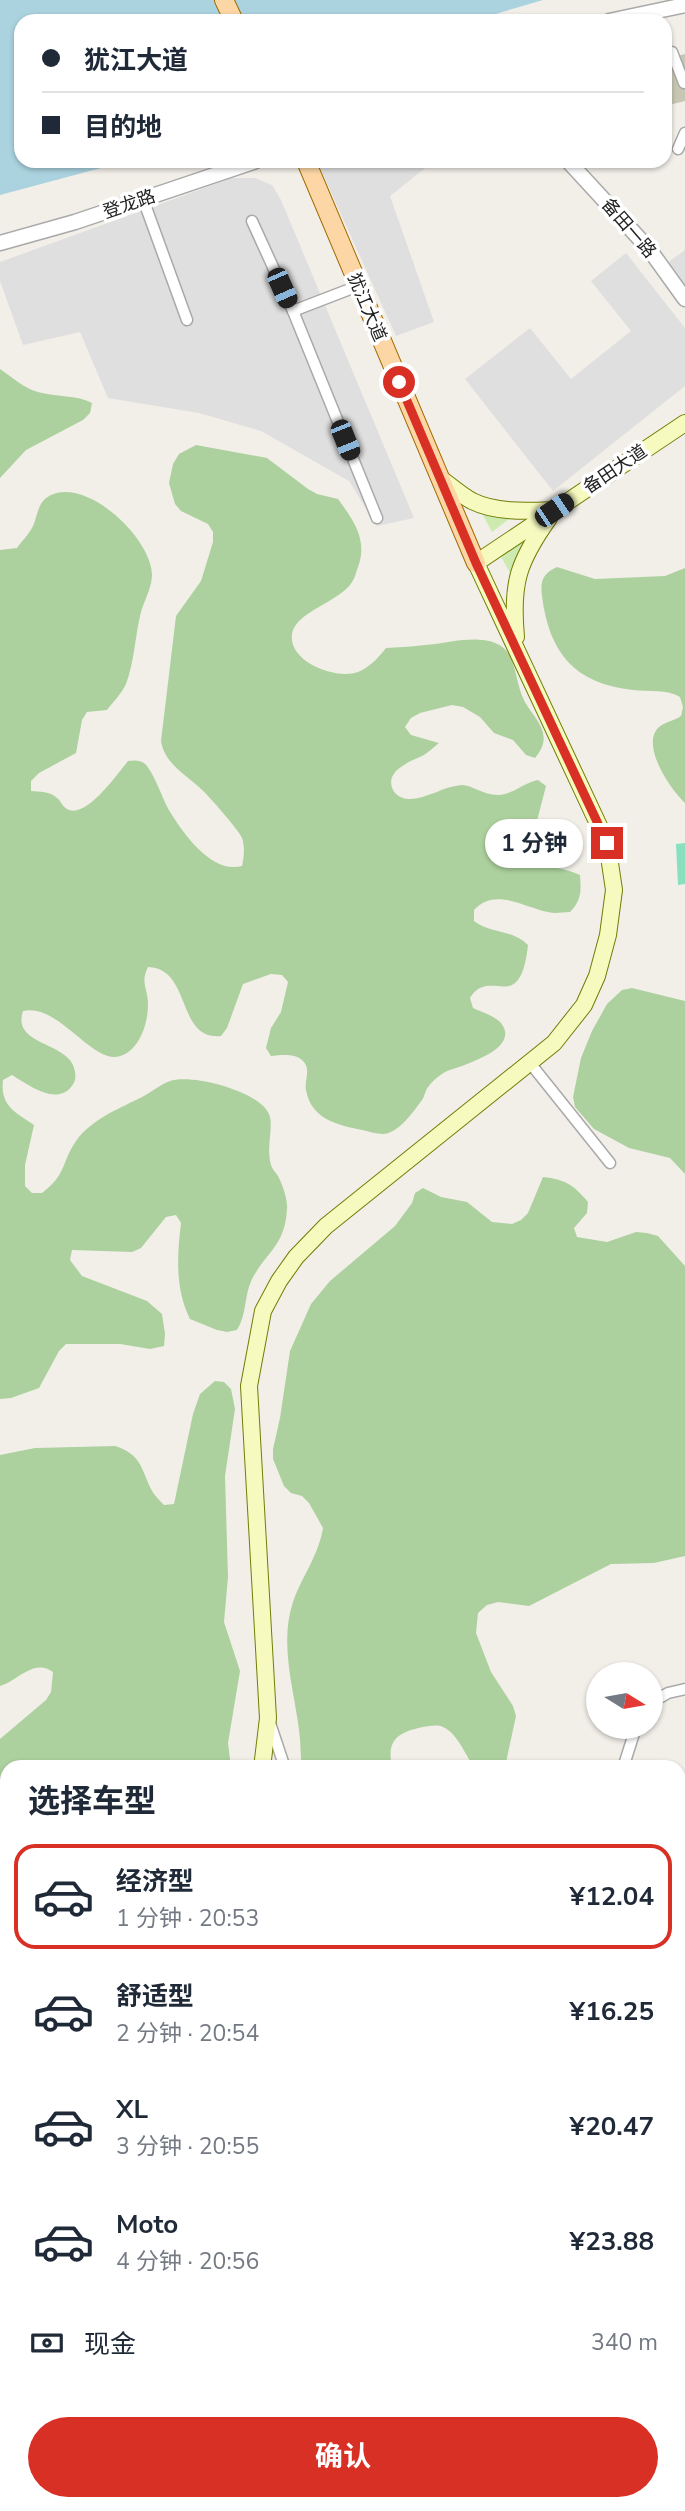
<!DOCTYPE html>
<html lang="zh">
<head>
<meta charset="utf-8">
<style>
  :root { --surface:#fff; --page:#f6f6f7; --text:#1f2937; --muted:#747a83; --line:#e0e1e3; --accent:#d93025 }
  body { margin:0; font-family:"Nunito Sans","Noto Sans SC",sans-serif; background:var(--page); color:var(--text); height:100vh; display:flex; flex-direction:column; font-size:26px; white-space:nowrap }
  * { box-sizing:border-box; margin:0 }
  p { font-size:23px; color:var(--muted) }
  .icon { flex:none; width:38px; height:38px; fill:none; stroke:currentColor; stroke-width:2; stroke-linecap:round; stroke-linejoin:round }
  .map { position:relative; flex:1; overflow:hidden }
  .details { position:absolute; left:0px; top:1760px; width:686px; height:751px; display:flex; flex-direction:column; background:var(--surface); border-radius:21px 21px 0 0; box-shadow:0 2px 5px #0004 }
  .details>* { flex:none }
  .banner { position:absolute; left:14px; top:14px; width:658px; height:154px; border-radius:21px; box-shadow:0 2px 5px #0004; display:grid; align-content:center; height:154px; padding:0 28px; background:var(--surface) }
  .needle { width:46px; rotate:101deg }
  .fabs { position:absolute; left:586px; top:1662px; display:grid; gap:14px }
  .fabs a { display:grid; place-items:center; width:77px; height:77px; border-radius:50%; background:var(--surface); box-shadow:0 2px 5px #0004; font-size:35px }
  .end { position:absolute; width:32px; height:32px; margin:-16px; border:9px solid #d93025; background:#fff; box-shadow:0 0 0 4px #fff }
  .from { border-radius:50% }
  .bubble { position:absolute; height:49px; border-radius:24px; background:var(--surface); box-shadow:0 2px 5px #0004; font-size:23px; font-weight:700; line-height:49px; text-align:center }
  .car { position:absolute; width:21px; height:42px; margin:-21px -10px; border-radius:9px; box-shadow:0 0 5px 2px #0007; background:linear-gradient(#222 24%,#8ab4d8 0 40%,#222 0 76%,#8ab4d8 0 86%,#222 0) }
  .banner b { display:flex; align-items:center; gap:24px; height:66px; font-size:26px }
  .banner b+b { border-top:2px solid var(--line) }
  .banner i { width:18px; height:18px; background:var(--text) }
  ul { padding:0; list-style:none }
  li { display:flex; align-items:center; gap:21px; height:105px; margin:0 14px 10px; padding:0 14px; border:4px solid transparent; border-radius:21px }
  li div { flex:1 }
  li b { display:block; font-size:26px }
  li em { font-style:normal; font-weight:700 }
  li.current { border-color:var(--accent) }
  li>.icon { width:63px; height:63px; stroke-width:1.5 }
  h2 { padding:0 28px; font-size:32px; line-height:84px }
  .pay { display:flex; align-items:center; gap:18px; height:77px; padding:0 28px; font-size:26px }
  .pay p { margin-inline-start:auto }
  .action { display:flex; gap:14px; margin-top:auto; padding:14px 28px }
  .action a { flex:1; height:80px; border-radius:42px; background:var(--accent); color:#fff; font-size:28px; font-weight:700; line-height:80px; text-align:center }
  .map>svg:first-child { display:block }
  .residential { fill:#e0dfdf }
  .construction { fill:#c7c7b4 }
  .grass { fill:#cdebb0 }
  .forest { fill:#add19e }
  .pitch { fill:#88e0be }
  .water { fill:#aad3df }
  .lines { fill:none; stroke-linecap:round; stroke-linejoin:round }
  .minor-casing { stroke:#a9a9a9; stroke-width:13 }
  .tertiary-casing { stroke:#a9a9a9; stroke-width:17 }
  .secondary-casing { stroke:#707d05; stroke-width:18 }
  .primary-casing { stroke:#a06b00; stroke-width:20 }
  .minor { stroke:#fff; stroke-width:10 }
  .tertiary { stroke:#fff; stroke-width:14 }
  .secondary { stroke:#f7fabf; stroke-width:16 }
  .primary { stroke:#fcd6a4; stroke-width:18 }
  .route { stroke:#d93025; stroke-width:9 }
  .labels { text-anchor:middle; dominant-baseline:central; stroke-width:7; stroke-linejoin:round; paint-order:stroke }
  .street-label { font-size:18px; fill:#222; stroke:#fff }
</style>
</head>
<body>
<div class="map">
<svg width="685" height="2511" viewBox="0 0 685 2511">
  <rect width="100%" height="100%" fill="#f2efe9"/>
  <g class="residential">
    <polygon points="317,161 434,161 390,196 434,322 396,336"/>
    <polygon points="232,178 255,178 272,185 281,200 414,518 377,526 349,481 261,431 199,413 108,398 80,332 23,345 0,281 0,262"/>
    <polygon points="685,250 685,288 667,263"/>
    <polygon points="626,253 685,328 685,386 553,491 465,379 530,328 571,379 631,331 591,281"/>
  </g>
  <polygon class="construction" points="685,54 685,101 665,106 665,59"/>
  <g class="grass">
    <polygon points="479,508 517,513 492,532"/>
    <polygon points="530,537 514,580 500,555"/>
  </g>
  <g class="forest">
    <path d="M 0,369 C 12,377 25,389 38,392 C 55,397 78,395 92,403 L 90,413 L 83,420 L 26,450 L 0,478 Z"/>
    <path d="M 196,445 L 267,458 L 308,489 L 317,494 L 338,499 C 354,521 368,540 358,567 C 356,572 355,578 352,582 C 340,602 296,611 292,634 C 288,662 336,680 358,672 C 370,667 378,658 386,648 C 403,647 419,646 435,644 C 456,641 497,631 510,656 C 518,673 517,691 528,707 C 541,725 552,738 535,758 L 526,755 L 513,740 L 494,733 L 480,717 L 463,707 L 452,705 L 420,713 L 411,718 L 405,727 L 411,735 L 439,743 C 434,747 428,753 422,756 C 408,762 381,773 395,793 C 399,797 404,799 409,799 C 427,799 444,786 462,785 C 472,785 483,795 498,795 C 512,795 523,783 538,780 L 546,786 L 530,848 L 531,859 C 546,868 564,867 580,875 C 581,890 582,900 570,912 C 563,912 555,914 548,912 C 523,907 495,887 474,910 L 474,921 C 490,934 513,929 528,945 C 520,1018 490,965 470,998 L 473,1008 C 481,1012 495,1016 501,1023 C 522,1050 460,1066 445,1072 C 440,1075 432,1081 429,1086 C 425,1090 425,1096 422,1100 C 414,1111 398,1134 383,1134 C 376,1134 368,1131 362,1130 C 337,1125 311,1119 306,1090 C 304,1079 312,1069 302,1060 C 294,1053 281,1055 271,1056 L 266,1048 L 271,1028 L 281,1012 L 288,982 L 282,975 L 271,974 L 243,984 L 227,1028 L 221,1036 C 176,1041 192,968 148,967 C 140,983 148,988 148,1004 C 148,1022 141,1047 123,1055 C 94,1069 61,1003 23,1011 C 11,1047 72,1041 75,1072 C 76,1078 75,1083 71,1087 C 56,1106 27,1084 12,1075 L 3,1080 C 0,1106 15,1112 34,1125 L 25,1165 L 25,1186 L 32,1193 L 42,1193 C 67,1174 61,1163 76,1141 C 91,1120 116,1110 138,1099 C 149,1094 159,1085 170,1081 C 191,1073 265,1092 270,1117 C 273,1130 266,1148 271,1165 C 273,1171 277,1173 279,1178 C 283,1186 288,1201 287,1209 C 285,1246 267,1251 252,1279 C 244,1295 247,1314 237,1330 L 227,1332 L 217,1330 L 190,1319 C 175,1289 177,1256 181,1223 L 176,1215 L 166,1217 L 141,1248 L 132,1252 L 72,1250 L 70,1260 L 82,1276 L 147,1301 L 162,1314 L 165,1334 L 164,1346 L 150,1349 L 120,1344 L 66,1344 L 59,1351 L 39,1388 L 11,1398 L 0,1399 L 0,550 L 17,548 C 22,541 29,534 33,526 C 37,517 38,504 46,498 C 82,472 153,538 152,576 C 151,591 143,602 140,616 C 135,638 134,663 126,684 C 122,693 113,702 107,710 L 87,712 L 82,720 L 76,753 L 39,773 L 31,781 L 31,791 C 39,792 50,791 57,798 C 61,801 62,806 67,809 C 86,820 117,774 128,761 C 136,760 142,760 147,766 C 158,781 162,800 172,815 C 186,837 213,874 242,866 C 244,858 245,846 242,838 C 239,830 207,794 199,787 C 184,774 164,762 161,741 L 176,616 L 201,581 L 213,542 L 213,532 L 208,524 L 181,511 L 175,504 L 169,483 L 173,464 L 179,454 Z"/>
    <path d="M 557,567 L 595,579 L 665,576 L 685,568 L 685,803 C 671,790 642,748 657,729 C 663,722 674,721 681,716 L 683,707 L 680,697 C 667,689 649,692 633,690 C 575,684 549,653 542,596 C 540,581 543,573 557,567 Z"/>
    <polygon points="632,988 685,1001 685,1174 670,1158 629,1148 594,1129 575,1107 573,1097 581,1058 592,1031 607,1004 622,990"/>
    <path d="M 543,1177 C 565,1179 575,1186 588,1202 L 587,1213 L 574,1228 L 577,1237 L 607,1242 L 636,1232 L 647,1233 L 658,1236 L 685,1266 L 685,1556 L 654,1563 L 611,1564 L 529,1606 L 498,1602 L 487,1605 L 478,1613 L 476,1633 L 491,1672 L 513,1706 L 516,1716 L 505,1767 L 474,1767 C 466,1756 458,1735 445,1728 C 438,1724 431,1726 423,1727 C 399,1732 386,1739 392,1767 L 302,1767 C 300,1755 301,1742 299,1730 C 294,1689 279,1644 293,1602 C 302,1576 318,1557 323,1528 L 309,1503 L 302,1496 L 291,1493 L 284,1486 L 273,1459 L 273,1449 L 280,1418 L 290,1351 L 311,1304 L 330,1281 L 395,1226 L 412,1203 L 415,1193 L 423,1188 L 441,1197 L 467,1202 L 492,1222 L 512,1224 L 521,1220 L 528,1213 Z"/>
    <path d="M 215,1381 L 224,1382 L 231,1389 L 235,1409 L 225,1476 L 228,1577 L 224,1622 L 240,1671 L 228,1743 L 231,1767 L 7,1768 L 7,1833 L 0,1828 L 0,1739 L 46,1700 L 51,1692 L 53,1672 C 34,1658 19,1680 0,1686 L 0,1455 L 35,1448 L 115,1446 C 140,1454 141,1467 150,1487 C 153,1494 159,1500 164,1505 L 174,1504 L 193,1414 L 200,1394 Z"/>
    <polygon points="0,1945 7,1946 7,2259 0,2254"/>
    <polygon points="679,1977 685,1979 685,2479 679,2476"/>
    <polygon points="7,2292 7,2499 0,2503 0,2293"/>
    <polygon points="68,2504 173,2504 165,2511 82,2511"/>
    <polygon points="215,2504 500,2504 495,2511 213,2511"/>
  </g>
  <polygon class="pitch" points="685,843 685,884 678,885 676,844"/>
  <polygon class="water" points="0,0 543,0 472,21 21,21 21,161 127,161 0,195"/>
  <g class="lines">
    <g class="minor-casing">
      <g id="minor">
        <polyline points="672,52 684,83"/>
        <polyline points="678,149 685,133"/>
        <polyline points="143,199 187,320"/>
        <polyline points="252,221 293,311"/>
        <polyline points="358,286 293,311 377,518"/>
        <polyline points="530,1063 610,1163"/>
        <polyline points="651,1703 668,1693 685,1689"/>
        <polyline points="269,1720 285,1768"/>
        <polyline points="623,1768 636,1727"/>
        <polyline points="679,1938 685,1940"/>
      </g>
    </g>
    <g class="tertiary-casing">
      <g id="tertiary">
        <polyline points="609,21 685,5"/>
        <polyline points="568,161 649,249 685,299"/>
        <polyline points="0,243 75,222 256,161"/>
      </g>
    </g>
    <g class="secondary-casing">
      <g id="secondary">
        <path d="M 440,478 C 450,485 461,495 472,501 C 496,513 528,511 554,510"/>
        <path d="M 516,637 C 511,583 518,562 549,518"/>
        <polyline points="262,1768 268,1718 249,1386 263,1311 279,1281 296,1257 326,1226 554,1043 584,1005 597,976 608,935 614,890 607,843 476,563 685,423"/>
        <polyline points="0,1876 7,1877"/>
      </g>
    </g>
    <g class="primary-casing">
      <g id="primary">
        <polyline points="224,0 234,21"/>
        <polyline points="306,161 476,563"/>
      </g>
    </g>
    <use href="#minor" class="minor"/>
    <use href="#tertiary" class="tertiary"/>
    <use href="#secondary" class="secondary"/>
    <use href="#primary" class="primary"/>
  </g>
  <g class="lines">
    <polyline class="route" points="399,382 476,563 607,843"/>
  </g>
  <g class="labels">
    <g class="street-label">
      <text transform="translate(129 204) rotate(-19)">登龙路</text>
      <text transform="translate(629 228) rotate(49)">备田一路</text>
      <text transform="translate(367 307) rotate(67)">犹江大道</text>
      <text transform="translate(615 469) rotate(-34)">备田大道</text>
    </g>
  </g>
</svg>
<div class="fabs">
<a><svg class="needle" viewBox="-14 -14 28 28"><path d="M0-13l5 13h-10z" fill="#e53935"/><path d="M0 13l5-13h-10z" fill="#747a83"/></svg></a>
</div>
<i class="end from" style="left:399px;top:382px"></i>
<i class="end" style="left:607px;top:843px"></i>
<div class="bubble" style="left:485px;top:819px;width:98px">1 分钟</div>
<i class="car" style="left:282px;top:288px;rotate:156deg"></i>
<i class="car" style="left:345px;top:440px;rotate:158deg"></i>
<i class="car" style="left:554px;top:510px;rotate:56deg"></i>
<div class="banner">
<b><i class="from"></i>犹江大道</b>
<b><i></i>目的地</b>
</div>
<section class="details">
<h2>选择车型</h2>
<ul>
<li class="current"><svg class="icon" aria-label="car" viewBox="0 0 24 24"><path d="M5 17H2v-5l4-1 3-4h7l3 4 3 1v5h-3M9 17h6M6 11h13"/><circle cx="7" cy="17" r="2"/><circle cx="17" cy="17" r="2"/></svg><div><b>经济型</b><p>1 分钟 · 20:53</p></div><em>¥12.04</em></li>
<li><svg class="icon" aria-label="car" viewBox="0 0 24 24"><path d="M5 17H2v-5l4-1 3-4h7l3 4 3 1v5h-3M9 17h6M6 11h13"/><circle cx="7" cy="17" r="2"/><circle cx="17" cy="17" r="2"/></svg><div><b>舒适型</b><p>2 分钟 · 20:54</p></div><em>¥16.25</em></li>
<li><svg class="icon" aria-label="car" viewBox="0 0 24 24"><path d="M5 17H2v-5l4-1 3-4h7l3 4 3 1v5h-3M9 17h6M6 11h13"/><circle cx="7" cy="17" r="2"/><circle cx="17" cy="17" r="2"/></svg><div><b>XL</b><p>3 分钟 · 20:55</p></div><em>¥20.47</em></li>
<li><svg class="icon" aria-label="car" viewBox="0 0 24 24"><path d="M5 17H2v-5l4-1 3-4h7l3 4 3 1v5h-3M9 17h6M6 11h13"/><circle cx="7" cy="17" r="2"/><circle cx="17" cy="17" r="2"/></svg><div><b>Moto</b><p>4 分钟 · 20:56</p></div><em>¥23.88</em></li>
</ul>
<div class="pay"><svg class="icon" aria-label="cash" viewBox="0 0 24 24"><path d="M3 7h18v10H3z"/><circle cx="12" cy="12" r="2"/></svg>现金<p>340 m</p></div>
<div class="action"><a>确认</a></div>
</section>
</div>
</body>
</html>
